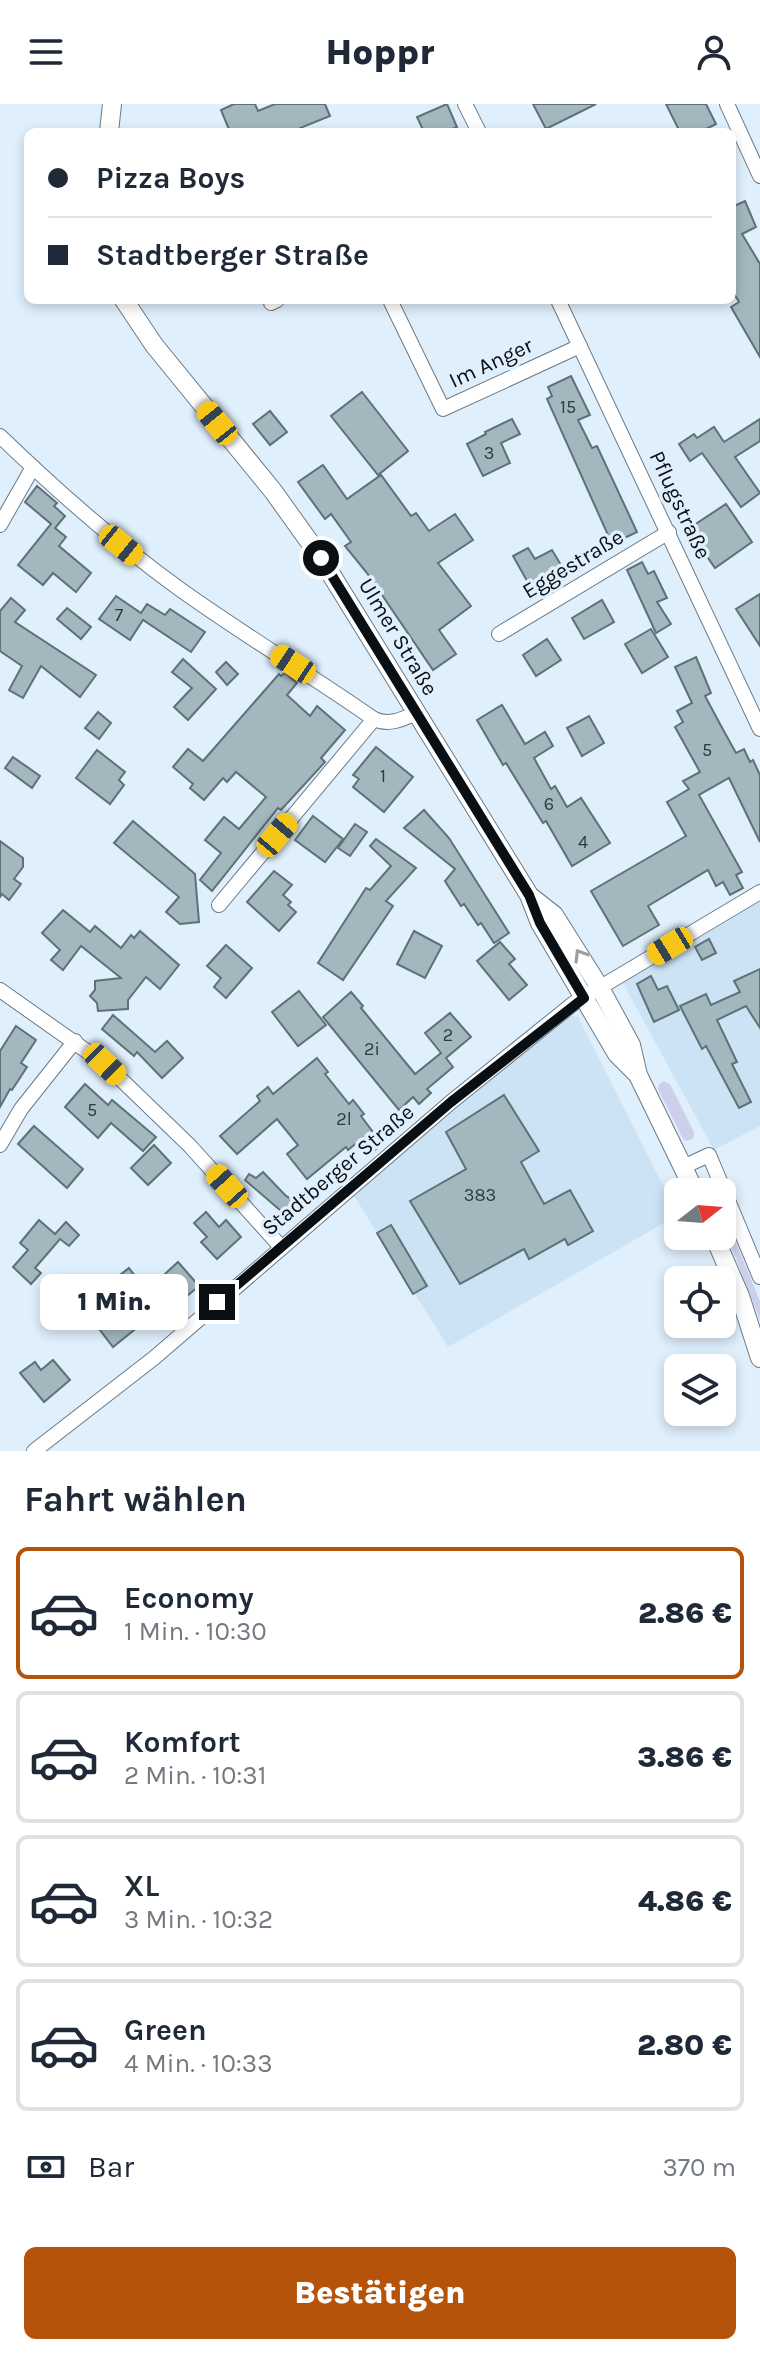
<!DOCTYPE html>
<html lang="de">
<head>
<meta charset="utf-8">
<style>
  :root { --surface:#fff; --page:#f6f6f7; --text:#1f2937; --muted:#747a83; --line:#e0e1e3; --accent:#b45309 }
  body { margin:0; font-family:Karla,sans-serif; background:var(--page); color:var(--text); height:100vh; display:flex; flex-direction:column; font-size:30px; white-space:nowrap }
  * { box-sizing:border-box; margin:0 }
  p { font-size:26px; color:var(--muted) }
  .icon { flex:none; width:44px; height:44px; fill:none; stroke:currentColor; stroke-width:2; stroke-linecap:round; stroke-linejoin:round }
  .map { position:relative; height:1347px; overflow:hidden }
  .side { display:flex; flex-direction:column; background:var(--surface); flex:1 }
  .side>* { flex:none }
  .guide { position:absolute; left:24px; top:24px; width:712px; height:176px; border-radius:12px; box-shadow:0 4px 12px #0003; display:grid; align-content:center; height:176px; padding:0 24px; background:var(--surface) }
  .needle { width:52px; rotate:73deg }
  .buttons { position:absolute; left:664px; top:1074px; display:grid; gap:16px }
  .buttons a { display:grid; place-items:center; width:72px; height:72px; border-radius:12px; background:var(--surface); box-shadow:0 4px 12px #0003; font-size:40px }
  .end { position:absolute; width:36px; height:36px; margin:-18px; border:10px solid #0a0f13; background:#fff; box-shadow:0 0 0 4px #fff }
  .from { border-radius:50% }
  .bubble { position:absolute; height:56px; border-radius:12px; background:var(--surface); box-shadow:0 4px 12px #0003; font-size:26px; font-weight:800; line-height:56px; text-align:center }
  .car { position:absolute; width:24px; height:48px; margin:-24px -12px; border-radius:10px; box-shadow:0 0 6px 2px #0007; background:linear-gradient(#f5c518 24%,#345 0 40%,#f5c518 0 76%,#345 0 86%,#f5c518 0) }
  .guide b { display:flex; align-items:center; gap:28px; height:76px; font-size:30px }
  .guide b+b { border-top:2px solid var(--line) }
  .guide i { width:20px; height:20px; background:var(--text) }
  ul { padding:0; list-style:none }
  li { display:flex; align-items:center; gap:24px; height:132px; margin:0 16px 12px; padding:0 8px; border:4px solid var(--line); border-radius:12px }
  li div { flex:1 }
  li b { display:block; font-size:30px }
  li em { font-style:normal; font-weight:800 }
  li.current { border-color:var(--accent) }
  li>.icon { width:72px; height:72px; stroke-width:1.5 }
  h2 { padding:0 24px; font-size:36px; line-height:96px }
  .pay { display:flex; align-items:center; gap:20px; height:88px; padding:0 24px; font-size:30px }
  .pay p { margin-inline-start:auto }
  .cta { display:flex; gap:16px; margin-top:auto; padding:16px 24px }
  .cta a { flex:1; height:92px; border-radius:12px; background:var(--accent); color:#fff; font-size:32px; font-weight:800; line-height:92px; text-align:center }
  header { display:flex; justify-content:space-between; align-items:center; height:104px; padding:0 24px; background:var(--surface); font-size:36px; font-weight:800 }
  .map>svg:first-child { display:block }
  .built { fill:#cce3f5 }
  .green { fill:#cdcfeb }
  .building { fill:#a3b7be; stroke:#5e7177; stroke-width:2 }
  .lines { fill:none; stroke-linecap:round; stroke-linejoin:round }
  .minor-casing { stroke:#6c7a85; stroke-width:16 }
  .tertiary-casing { stroke:#6c7a85; stroke-width:20 }
  .minor { stroke:#fff; stroke-width:14 }
  .tertiary { stroke:#fff; stroke-width:18 }
  .oneway { stroke:#9d9fa1 }
  .route { stroke:#0a0f13; stroke-width:10 }
  .labels { text-anchor:middle; dominant-baseline:central; stroke-width:7; stroke-linejoin:round; paint-order:stroke }
  .number-label { font-size:18px; fill:#30393e }
  .street-label { font-size:22px; fill:#0a0f13; stroke:#dfeffc }
</style>
</head>
<body>
<header><svg class="icon" aria-label="menu" viewBox="0 0 24 24"><path d="M4 6h16M4 12h16M4 18h16"/></svg>Hoppr<svg class="icon" aria-label="person" viewBox="0 0 24 24"><circle cx="12" cy="8" r="4"/><path d="M4 21q1-7 8-7t8 7"/></svg></header>
<div class="map">
<svg width="760" height="1347" viewBox="0 0 760 1347">
  <rect width="100%" height="100%" fill="#dfeffc"/>
  <g class="built">
    <polygon points="760,798 760,1022 714,1046 623,879"/>
    <polygon points="568,911 578,913 678,1111 448,1243 353,1090"/>
  </g>
  <g class="green">
    <polygon points="663,977 670,980 694,1028 694,1034 687,1037 683,1035 658,985 659,981"/>
    <polygon points="722,1105 760,1197 760,1216 722,1119"/>
  </g>
  <g class="building">
    <polygon points="234,0 255,0 258,7 275,0 325,0 330,12 300,24 301,28 230,28 221,6"/>
    <polygon points="447,0 457,23 446,28 424,28 417,13"/>
    <polygon points="533,0 596,0 546,25"/>
    <polygon points="666,0 706,0 716,20 700,28 680,28"/>
    <polygon points="745,97 756,123 742,130 760,160 760,253 731,203 739,198 732,186 732,103"/>
    <polygon points="571,272 590,311 578,316 592,344 597,342 637,428 612,440 547,295 552,292 548,283"/>
    <polygon points="362,288 408,347 378,371 331,312"/>
    <polygon points="270,307 287,328 270,341 253,320"/>
    <polygon points="512,315 520,330 501,339 510,359 483,372 467,340 486,330 485,328"/>
    <polygon points="760,315 760,337 735,353 760,389 741,403 702,349 690,357 679,340 694,330 697,334 714,323 724,338"/>
    <polygon points="323,361 347,395 381,371 411,412 416,409 429,427 455,410 473,436 438,459 471,502 439,526 456,550 433,566 367,469 345,442 351,438 331,410 325,415 298,378"/>
    <polygon points="37,382 57,399 54,402 65,412 55,424 66,433 59,442 91,469 76,488 53,469 43,481 18,461 51,420 25,398"/>
    <polygon points="726,400 752,438 715,464 688,425"/>
    <polygon points="528,444 535,455 552,446 564,466 531,484 513,452"/>
    <polygon points="642,458 648,470 654,467 667,494 657,498 671,520 656,529 627,466"/>
    <polygon points="760,490 760,542 736,505"/>
    <polygon points="116,492 141,509 147,500 165,511 170,505 205,528 191,548 143,516 130,536 99,515"/>
    <polygon points="11,494 25,506 15,518 96,571 80,593 41,562 23,594 9,586 22,562 0,547 0,507"/>
    <polygon points="602,496 614,518 584,535 572,514"/>
    <polygon points="67,504 91,523 81,535 57,515"/>
    <polygon points="651,525 668,553 642,569 625,540"/>
    <polygon points="547,535 561,556 536,572 523,551"/>
    <polygon points="696,553 711,589 705,592 720,620 736,649 744,645 750,658 753,656 760,671 760,738 729,674 699,691 742,768 736,771 743,784 730,791 723,778 716,782 708,766 648,802 659,821 623,842 591,787 686,732 667,698 689,685 683,677 700,668 675,623 683,618 677,607 692,599 675,563"/>
    <polygon points="183,555 216,585 188,616 174,603 192,584 172,568"/>
    <polygon points="226,558 238,570 227,581 216,568"/>
    <polygon points="285,569 297,579 287,591 310,612 317,602 345,626 321,654 325,658 281,706 278,704 212,787 200,776 221,749 205,736 224,713 239,725 266,693 236,668 227,678 223,674 204,696 190,684 193,680 173,663 188,645 203,657 279,570 281,572"/>
    <polygon points="502,601 525,640 545,628 553,642 534,654 551,685 555,682 567,703 581,694 610,739 572,762 546,717 543,719 506,659 503,661 477,616"/>
    <polygon points="98,608 111,619 99,635 85,624"/>
    <polygon points="589,612 604,639 582,652 567,624"/>
    <polygon points="376,643 413,673 384,708 353,683 359,675 353,671"/>
    <polygon points="97,646 125,668 119,676 124,681 110,700 76,674"/>
    <polygon points="13,653 40,672 32,684 5,664"/>
    <polygon points="424,706 449,734 509,829 494,839 481,819 478,821 464,800 461,802 445,777 455,765 404,724"/>
    <polygon points="313,712 343,735 325,758 295,736"/>
    <polygon points="133,717 195,770 199,818 180,820 166,808 179,793 114,739"/>
    <polygon points="355,720 367,728 350,752 338,744"/>
    <polygon points="376,735 416,764 386,797 393,802 343,876 318,859 366,784 370,786 391,762 370,742"/>
    <polygon points="0,737 23,754 23,763 14,775 21,780 9,796 2,790 0,793"/>
    <polygon points="274,767 292,781 283,791 291,798 288,801 296,808 279,827 247,798"/>
    <polygon points="63,806 90,828 95,822 121,844 131,831 134,834 140,827 179,861 160,885 146,873 128,896 128,905 98,907 97,899 90,892 95,886 95,877 121,874 81,842 63,866 51,856 60,846 42,829"/>
    <polygon points="414,827 442,842 425,874 397,860"/>
    <polygon points="709,835 716,849 702,856 695,843"/>
    <polygon points="500,838 515,855 509,860 527,881 509,896 477,857"/>
    <polygon points="226,841 252,864 226,894 214,883 221,874 207,862"/>
    <polygon points="760,865 760,924 746,902 717,916 737,958 732,960 751,998 739,1004 706,942 702,945 680,902 706,890 711,901 740,888 734,877"/>
    <polygon points="651,872 658,886 667,882 679,906 654,918 637,880"/>
    <polygon points="299,887 326,921 298,942 272,908"/>
    <polygon points="351,888 363,902 361,904 415,970 441,949 425,929 450,909 471,933 446,954 453,963 427,985 431,989 419,1000 413,993 399,1006 323,913"/>
    <polygon points="113,911 155,948 167,937 183,954 162,974 137,948 134,952 102,925"/>
    <polygon points="16,922 36,936 21,959 27,963 12,986 10,985 0,1003 0,947"/>
    <polygon points="317,954 328,968 325,970 349,1000 353,996 364,1010 361,1012 382,1040 369,1051 359,1037 348,1046 346,1043 307,1075 287,1050 298,1041 277,1015 237,1050 220,1032 260,997 257,992 268,983 273,990"/>
    <polygon points="85,980 108,1001 112,996 156,1033 143,1047 111,1019 98,1034 65,1003"/>
    <polygon points="504,991 539,1047 521,1058 544,1100 570,1086 593,1127 568,1141 565,1135 529,1155 524,1145 460,1180 410,1097 466,1065 446,1028"/>
    <polygon points="34,1022 83,1065 67,1084 18,1040"/>
    <polygon points="154,1041 171,1059 148,1081 131,1064"/>
    <polygon points="263,1068 286,1092 297,1098 288,1113 245,1076 249,1070 256,1074"/>
    <polygon points="206,1108 219,1123 226,1116 241,1133 217,1155 201,1138 207,1133 194,1119"/>
    <polygon points="39,1116 55,1130 66,1118 79,1131 69,1142 60,1135 35,1164 41,1169 31,1180 13,1163 28,1146 20,1139"/>
    <polygon points="391,1121 427,1182 413,1190 377,1129"/>
    <polygon points="178,1158 199,1182 174,1203 154,1180"/>
    <polygon points="129,1164 142,1181 126,1194 112,1177"/>
    <polygon points="101,1196 130,1200 144,1218 113,1243 90,1213 100,1204"/>
    <polygon points="53,1256 70,1276 44,1298 20,1269 35,1258 41,1266"/>
  </g>
  <g class="lines">
    <g class="minor-casing">
      <g id="minor">
        <polyline points="465,0 479,28"/>
        <polyline points="727,0 760,72"/>
        <polyline points="390,196 443,305 580,242"/>
        <polyline points="558,196 760,625"/>
        <polyline points="271,199 277,196"/>
        <path d="M 0,332 C 57,387 117,440 181,486 C 244,531 311,571 374,615 C 389,622 403,615 416,609"/>
        <polyline points="0,421 33,363"/>
        <polyline points="499,530 669,428"/>
        <polyline points="219,801 374,615"/>
        <polyline points="0,886 105,960 190,1042 281,1143"/>
        <polyline points="0,1041 21,1005 75,937"/>
        <polyline points="683,1063 709,1051 760,1173"/>
        <polyline points="34,1347 154,1254 451,998 574,899 760,788"/>
      </g>
    </g>
    <g class="tertiary-casing">
      <g id="tertiary">
        <polyline points="109,28 112,0"/>
        <polyline points="124,196 154,241 273,387 321,454 529,791 540,819 617,950 638,971"/>
        <polyline points="531,793 554,811 600,884 631,941 638,971 695,1088"/>
        <polyline points="714,1132 740,1192 760,1254"/>
      </g>
    </g>
    <use href="#minor" class="minor"/>
    <use href="#tertiary" class="tertiary"/>
  </g>
  <defs><path id="oneway-chevron" d="M-2-3.5L2.5 0L-2 3.5" fill="none" stroke-width="1.6" stroke-linecap="round" stroke-linejoin="round" transform="scale(2)"/></defs>
  <use class="oneway" href="#oneway-chevron" transform="translate(580 851) rotate(-121)"/>
  <g class="lines">
    <polyline class="route" points="217,1198 451,998 584,894 540,819 529,791 321,454"/>
  </g>
  <g class="labels">
    <g class="number-label">
      <text x="568" y="303">15</text>
      <text x="489" y="349">3</text>
      <text x="119" y="511">7</text>
      <text x="707" y="646">5</text>
      <text x="383" y="672">1</text>
      <text x="549" y="700">6</text>
      <text x="583" y="738">4</text>
      <text x="448" y="931">2</text>
      <text x="372" y="945">2i</text>
      <text x="92" y="1006">5</text>
      <text x="344" y="1015">2l</text>
      <text x="480" y="1091">383</text>
    </g>
    <g class="street-label">
      <text transform="translate(491 259) rotate(-25)">Im Anger</text>
      <text transform="translate(680 401) rotate(65)">Pflugstraße</text>
      <text transform="translate(573 460) rotate(-31)">Eggestraße</text>
      <text transform="translate(398 533) rotate(59)">Ulmer Straße</text>
      <text transform="translate(338 1066) rotate(-40)">Stadtberger Straße</text>
    </g>
  </g>
</svg>
<div class="buttons">
<a><svg class="needle" viewBox="-14 -14 28 28"><path d="M0-13l5 13h-10z" fill="#e53935"/><path d="M0 13l5-13h-10z" fill="#747a83"/></svg></a>
<a><svg class="icon" aria-label="locate" viewBox="0 0 24 24"><circle cx="12" cy="12" r="6"/><path d="M12 2v4M12 18v4M2 12h4M18 12h4"/></svg></a>
<a><svg class="icon" aria-label="layers" viewBox="0 0 24 24"><path d="M12 4l9 5-9 5-9-5zM3 14l9 5 9-5"/></svg></a>
</div>
<i class="end from" style="left:321px;top:454px"></i>
<i class="end" style="left:217px;top:1198px"></i>
<div class="bubble" style="left:40px;top:1170px;width:148px">1 Min.</div>
<i class="car" style="left:217px;top:319px;rotate:321deg"></i>
<i class="car" style="left:121px;top:441px;rotate:129deg"></i>
<i class="car" style="left:293px;top:560px;rotate:303deg"></i>
<i class="car" style="left:277px;top:731px;rotate:40deg"></i>
<i class="car" style="left:670px;top:842px;rotate:239deg"></i>
<i class="car" style="left:105px;top:960px;rotate:134deg"></i>
<i class="car" style="left:227px;top:1082px;rotate:318deg"></i>
<div class="guide">
<b><i class="from"></i>Pizza Boys</b>
<b><i></i>Stadtberger Straße</b>
</div>
</div>
<section class="side">
<h2>Fahrt wählen</h2>
<ul>
<li class="current"><svg class="icon" aria-label="car" viewBox="0 0 24 24"><path d="M5 17H2v-5l4-1 3-4h7l3 4 3 1v5h-3M9 17h6M6 11h13"/><circle cx="7" cy="17" r="2"/><circle cx="17" cy="17" r="2"/></svg><div><b>Economy</b><p>1 Min. · 10:30</p></div><em>2.86 €</em></li>
<li><svg class="icon" aria-label="car" viewBox="0 0 24 24"><path d="M5 17H2v-5l4-1 3-4h7l3 4 3 1v5h-3M9 17h6M6 11h13"/><circle cx="7" cy="17" r="2"/><circle cx="17" cy="17" r="2"/></svg><div><b>Komfort</b><p>2 Min. · 10:31</p></div><em>3.86 €</em></li>
<li><svg class="icon" aria-label="car" viewBox="0 0 24 24"><path d="M5 17H2v-5l4-1 3-4h7l3 4 3 1v5h-3M9 17h6M6 11h13"/><circle cx="7" cy="17" r="2"/><circle cx="17" cy="17" r="2"/></svg><div><b>XL</b><p>3 Min. · 10:32</p></div><em>4.86 €</em></li>
<li><svg class="icon" aria-label="car" viewBox="0 0 24 24"><path d="M5 17H2v-5l4-1 3-4h7l3 4 3 1v5h-3M9 17h6M6 11h13"/><circle cx="7" cy="17" r="2"/><circle cx="17" cy="17" r="2"/></svg><div><b>Green</b><p>4 Min. · 10:33</p></div><em>2.80 €</em></li>
</ul>
<div class="pay"><svg class="icon" aria-label="cash" viewBox="0 0 24 24"><path d="M3 7h18v10H3z"/><circle cx="12" cy="12" r="2"/></svg>Bar<p>370 m</p></div>
<div class="cta"><a>Bestätigen</a></div>
</section>
</body>
</html>
